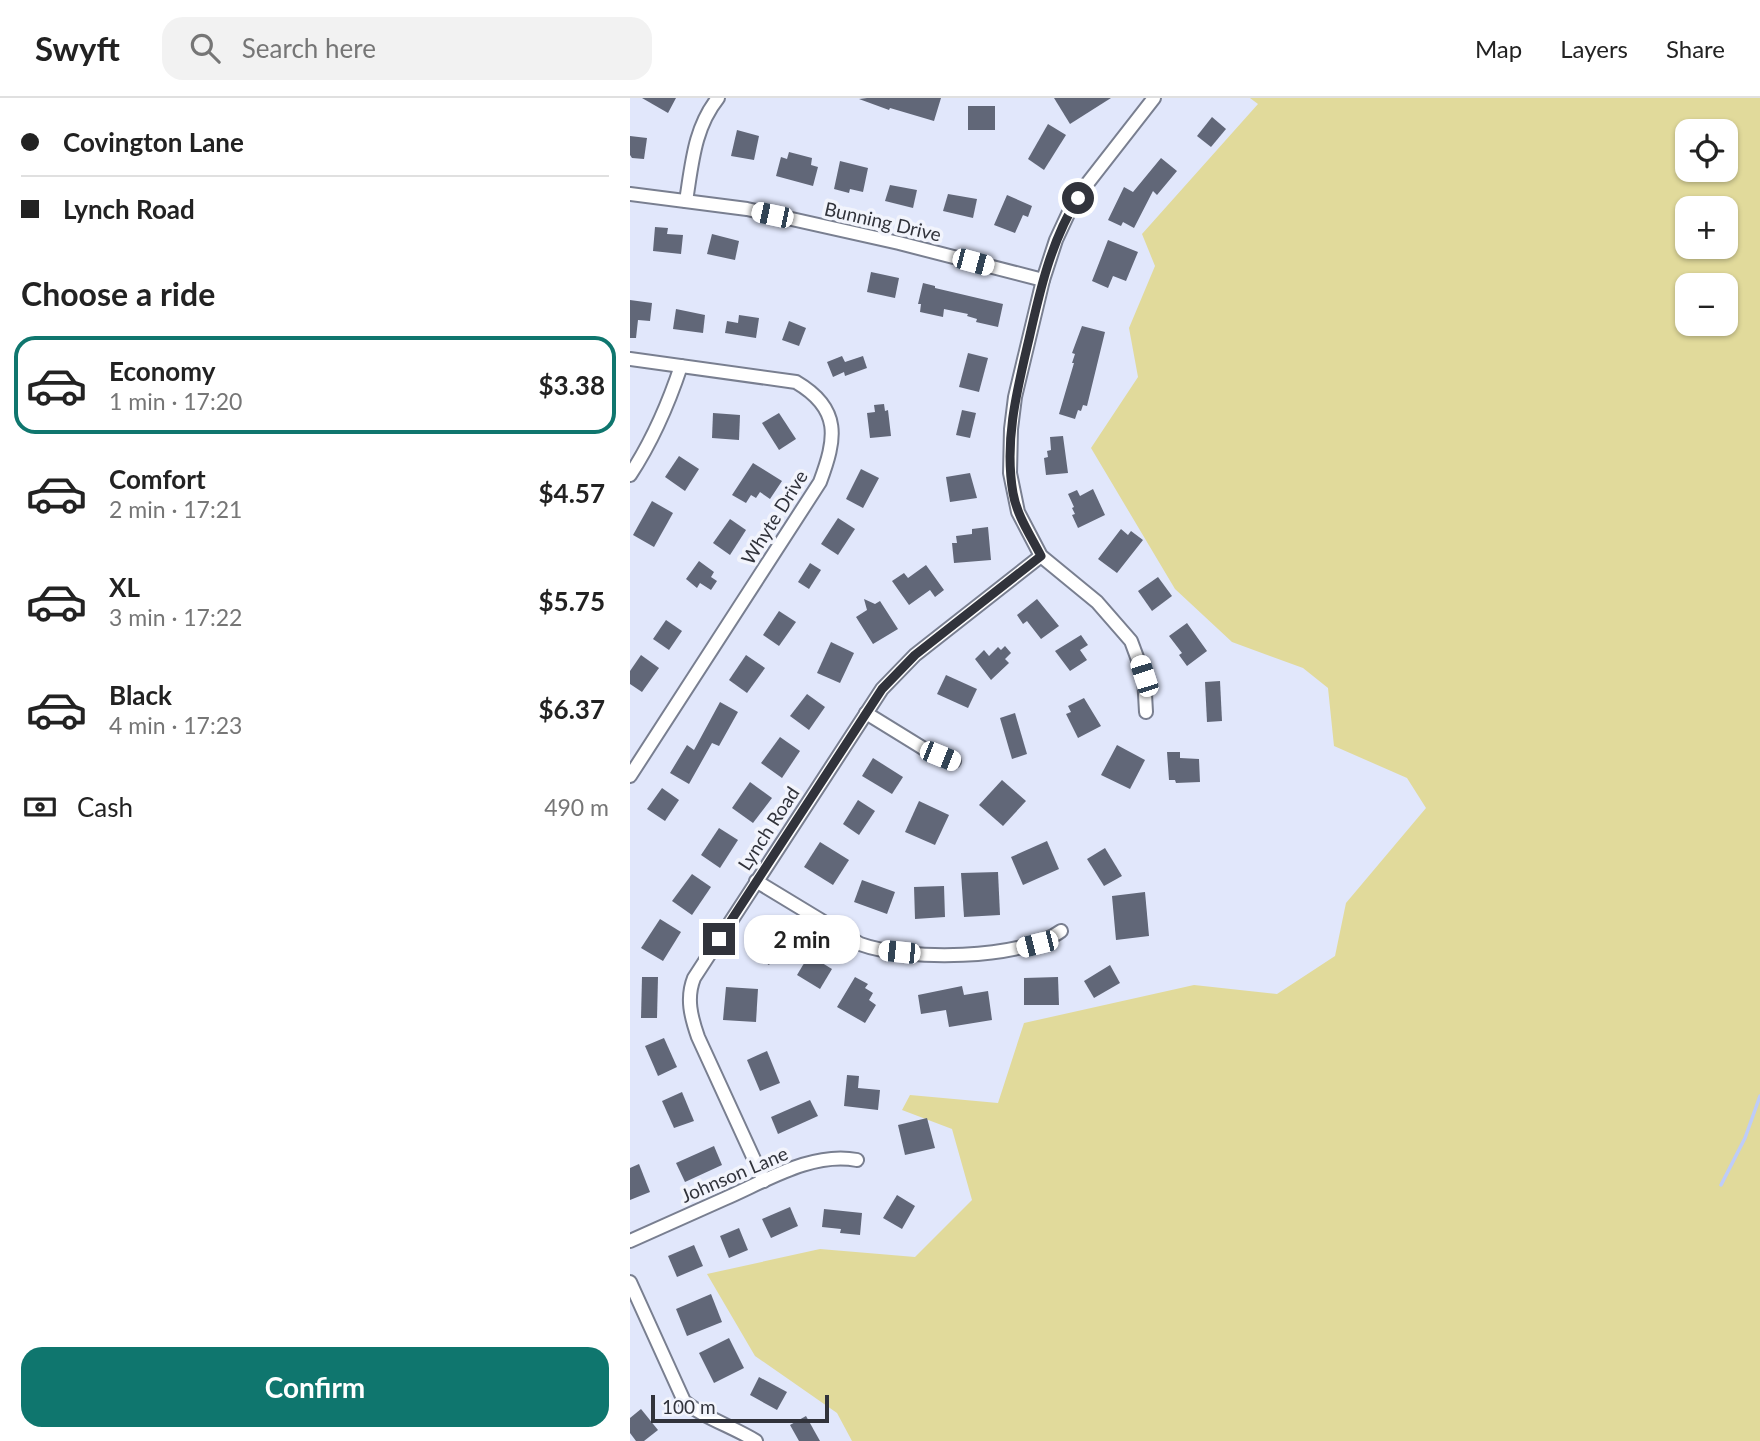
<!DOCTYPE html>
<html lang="en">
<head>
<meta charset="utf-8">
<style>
  :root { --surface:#fff; --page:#f2f2f2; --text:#222; --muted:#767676; --line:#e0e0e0; --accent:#0f766e }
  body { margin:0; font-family:Lato,sans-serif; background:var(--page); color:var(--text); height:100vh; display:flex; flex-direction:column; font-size:26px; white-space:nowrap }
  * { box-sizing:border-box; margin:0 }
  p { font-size:23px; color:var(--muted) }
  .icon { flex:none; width:38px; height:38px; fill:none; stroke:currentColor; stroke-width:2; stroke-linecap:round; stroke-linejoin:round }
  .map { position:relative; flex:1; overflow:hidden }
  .details { display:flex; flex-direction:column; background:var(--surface); width:630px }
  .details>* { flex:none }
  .guide { display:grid; align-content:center; height:154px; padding:0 21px; background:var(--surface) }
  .buttons { position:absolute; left:1045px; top:21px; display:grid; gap:14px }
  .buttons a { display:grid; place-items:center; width:63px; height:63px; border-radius:14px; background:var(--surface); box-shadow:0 2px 5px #0004; font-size:35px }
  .scale { position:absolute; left:21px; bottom:18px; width:178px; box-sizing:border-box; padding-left:7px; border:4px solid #31333b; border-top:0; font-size:19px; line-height:24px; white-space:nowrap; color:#31333b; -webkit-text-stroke:5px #f2f4fc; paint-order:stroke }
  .end { position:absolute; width:32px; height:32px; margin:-16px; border:9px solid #31333b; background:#fff; box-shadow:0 0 0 4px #fff }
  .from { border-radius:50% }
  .bubble { position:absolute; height:49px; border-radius:21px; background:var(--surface); box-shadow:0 2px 5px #0004; font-size:23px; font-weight:700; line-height:49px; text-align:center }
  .car { position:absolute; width:21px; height:42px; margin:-21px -10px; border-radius:9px; box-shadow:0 0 5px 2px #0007; background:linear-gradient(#fff 24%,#345 0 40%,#fff 0 76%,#345 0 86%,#fff 0) }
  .guide b { display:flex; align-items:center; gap:24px; height:66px; font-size:26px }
  .guide b+b { border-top:2px solid var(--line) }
  .guide i { width:18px; height:18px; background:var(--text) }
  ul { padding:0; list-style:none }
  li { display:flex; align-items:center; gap:21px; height:98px; margin:0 14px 10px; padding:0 7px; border:4px solid transparent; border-radius:21px }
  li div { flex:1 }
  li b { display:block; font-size:26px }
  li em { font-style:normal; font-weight:700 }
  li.selected { border-color:var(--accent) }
  li>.icon { width:63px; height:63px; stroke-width:1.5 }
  h2 { padding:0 21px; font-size:32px; line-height:84px }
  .pay { display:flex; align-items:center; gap:18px; height:77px; padding:0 21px; font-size:26px }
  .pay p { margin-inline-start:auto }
  .cta { display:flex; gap:14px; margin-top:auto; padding:14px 21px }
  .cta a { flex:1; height:80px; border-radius:21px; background:var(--accent); color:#fff; font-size:28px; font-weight:700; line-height:80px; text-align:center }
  header { display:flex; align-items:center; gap:42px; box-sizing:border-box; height:98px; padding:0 35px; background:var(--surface); border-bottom:2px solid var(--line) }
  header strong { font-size:33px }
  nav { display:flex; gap:38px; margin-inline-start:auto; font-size:24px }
  .search { width:490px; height:63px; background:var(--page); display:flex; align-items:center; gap:18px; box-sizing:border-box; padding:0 24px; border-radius:21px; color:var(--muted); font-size:26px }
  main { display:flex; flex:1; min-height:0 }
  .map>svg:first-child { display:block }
  .green { fill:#e1da9b; fill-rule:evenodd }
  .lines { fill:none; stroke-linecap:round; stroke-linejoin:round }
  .stream { stroke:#beccf8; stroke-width:3.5 }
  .building { fill:#616778 }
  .minor-casing { stroke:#797f90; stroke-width:16 }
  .minor { stroke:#fff; stroke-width:12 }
  .route { stroke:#31333b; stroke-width:9 }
  .labels { text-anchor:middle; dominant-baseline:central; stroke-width:7; stroke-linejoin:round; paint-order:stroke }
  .street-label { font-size:19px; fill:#31333b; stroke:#f2f4fc }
</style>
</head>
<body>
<header>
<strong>Swyft</strong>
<div class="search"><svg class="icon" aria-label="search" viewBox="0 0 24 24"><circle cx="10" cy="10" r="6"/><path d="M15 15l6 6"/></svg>Search here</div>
<nav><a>Map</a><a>Layers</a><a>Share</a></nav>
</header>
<main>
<section class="details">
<div class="guide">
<b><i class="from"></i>Covington Lane</b>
<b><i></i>Lynch Road</b>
</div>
<h2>Choose a ride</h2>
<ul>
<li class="selected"><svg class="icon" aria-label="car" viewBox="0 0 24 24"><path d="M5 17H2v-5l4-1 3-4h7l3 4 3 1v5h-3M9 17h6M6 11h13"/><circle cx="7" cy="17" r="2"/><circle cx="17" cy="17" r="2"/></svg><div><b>Economy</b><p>1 min · 17:20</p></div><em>$3.38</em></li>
<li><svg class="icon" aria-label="car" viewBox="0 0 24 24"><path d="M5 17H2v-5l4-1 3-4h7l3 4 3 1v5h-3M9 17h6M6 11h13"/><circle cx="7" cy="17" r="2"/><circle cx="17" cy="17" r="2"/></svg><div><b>Comfort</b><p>2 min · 17:21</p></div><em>$4.57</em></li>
<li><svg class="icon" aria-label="car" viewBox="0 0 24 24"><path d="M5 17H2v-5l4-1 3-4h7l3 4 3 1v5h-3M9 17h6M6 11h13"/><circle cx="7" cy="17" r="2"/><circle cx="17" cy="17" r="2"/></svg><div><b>XL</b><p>3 min · 17:22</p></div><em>$5.75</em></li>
<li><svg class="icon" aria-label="car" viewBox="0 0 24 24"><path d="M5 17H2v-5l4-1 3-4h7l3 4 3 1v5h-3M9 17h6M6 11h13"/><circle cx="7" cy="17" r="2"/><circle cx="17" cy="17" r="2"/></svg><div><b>Black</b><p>4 min · 17:23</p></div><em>$6.37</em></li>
</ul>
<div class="pay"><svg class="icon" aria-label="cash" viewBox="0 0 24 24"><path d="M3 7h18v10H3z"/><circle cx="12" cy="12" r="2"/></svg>Cash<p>490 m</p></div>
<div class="cta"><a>Confirm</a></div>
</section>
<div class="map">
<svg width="1130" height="1343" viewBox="0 0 1130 1343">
  <rect width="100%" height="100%" fill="#e1e7fb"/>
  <path class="green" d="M 620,0 L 1130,0 L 1130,1343 L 222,1343 L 207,1315 L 125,1258 L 77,1176 L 190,1151 L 285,1159 L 342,1102 L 322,1031 L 272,1012 L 280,997 L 368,1005 L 394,925 L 564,887 L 647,896 L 705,858 L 716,805 L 796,710 L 777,680 L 704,648 L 698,590 L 673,570 L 602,544 L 545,491 L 461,350 L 508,279 L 499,230 L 525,168 L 512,136 L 628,6 ZM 1057,33 L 1096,33 L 1096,72 L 1057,72 ZM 1057,110 L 1096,110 L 1096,149 L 1057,149 ZM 1057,187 L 1096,187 L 1096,226 L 1057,226 Z"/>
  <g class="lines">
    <polyline class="stream" points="1091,1087 1115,1040 1130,998"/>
  </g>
  <g class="building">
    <polygon points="12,0 46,0 38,15"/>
    <polygon points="237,0 311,0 304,23 260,10 259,12 229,1"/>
    <polygon points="424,0 481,0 440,26"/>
    <rect x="338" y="8" width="27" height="24"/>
    <polygon points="582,19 596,31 581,49 567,38"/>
    <polygon points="418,26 436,37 414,72 398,61"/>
    <polygon points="107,32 129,38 124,62 101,58"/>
    <polygon points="0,38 17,40 14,61 2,60 0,57"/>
    <polygon points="159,54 182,60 181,67 188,69 183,88 146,78 151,59 157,61"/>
    <polygon points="531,60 547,73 527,97 523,93 504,130 493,124 491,128 478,122 494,89 503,94"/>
    <polygon points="210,63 238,70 233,94 220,91 219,95 204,91"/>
    <polygon points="260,87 287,92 283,110 255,103"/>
    <polygon points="318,96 347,101 343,120 313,113"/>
    <polygon points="377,97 402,108 398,119 393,117 385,135 364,127"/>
    <polygon points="25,129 38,130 37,136 53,137 51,156 23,153"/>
    <polygon points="82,136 109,143 105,162 77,156"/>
    <polygon points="478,142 508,154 496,183 483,178 478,190 462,183"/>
    <polygon points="241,174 269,180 265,200 237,194"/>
    <polygon points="293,185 305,188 305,190 373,206 368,229 346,224 347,221 337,218 338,216 314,211 313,219 290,214 291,206 288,206"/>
    <polygon points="0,202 22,205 20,223 8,222 6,240 0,240"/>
    <polygon points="46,211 75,217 73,235 43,231"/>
    <polygon points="109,217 129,220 126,240 95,235 97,223 108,225"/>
    <polygon points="159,223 176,230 169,248 152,242"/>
    <polygon points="452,228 475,234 457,308 453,307 451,313 448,312 445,321 429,316 444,265 442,265 445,256 442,255"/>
    <polygon points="338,255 358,260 349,294 329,289"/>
    <polygon points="212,258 215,264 233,258 237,270 215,278 214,274 203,279 197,264"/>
    <polygon points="254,306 255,313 258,312 261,338 240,340 237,315 245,314 244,307"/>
    <polygon points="332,312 346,315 340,340 326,337"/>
    <polygon points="83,315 110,317 109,342 82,340"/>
    <polygon points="149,315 166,341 149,352 132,325"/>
    <polygon points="433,338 438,375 416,377 414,360 418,359 417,353 421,352 420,339"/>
    <polygon points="49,358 69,371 55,393 35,379"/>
    <polygon points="123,365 152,383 140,401 130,394 126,400 121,397 116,405 102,397"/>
    <polygon points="231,371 249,380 233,410 216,401"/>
    <polygon points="340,375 347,400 320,404 316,379"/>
    <polygon points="463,391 475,417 448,430 442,417 445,416 442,410 444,409 438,396 447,392 450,398"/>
    <polygon points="22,403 43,415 24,449 3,437"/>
    <polygon points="208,420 225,431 208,457 191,446"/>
    <polygon points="100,421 116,432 100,457 83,445"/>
    <polygon points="358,429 361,462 324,465 322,445 327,445 326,438 342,436 342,431"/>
    <polygon points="491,431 498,437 501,433 513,442 487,475 468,461"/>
    <polygon points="69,463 84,474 81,479 87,483 81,492 70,485 67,490 56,481"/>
    <polygon points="180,465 191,472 179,491 168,484"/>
    <polygon points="296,467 314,492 305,499 300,492 279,507 262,483 274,475 278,480"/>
    <polygon points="528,479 542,498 522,513 508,493"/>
    <polygon points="234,501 245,506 250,503 268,531 243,546 226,519 237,512"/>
    <polygon points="407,501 429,528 411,541 397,523 393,526 387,517"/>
    <polygon points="149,513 166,524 149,548 133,537"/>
    <polygon points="36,522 52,533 39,552 23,541"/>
    <polygon points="557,525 577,553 557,568 549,557 552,555 539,538"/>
    <polygon points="451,537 458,547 450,552 457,562 440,573 425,553"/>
    <polygon points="201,544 224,555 210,585 187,575"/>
    <polygon points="375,548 381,555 375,561 379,565 361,582 345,561 354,552 359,558 368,549 371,552"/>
    <polygon points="11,557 29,570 12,594 0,586 0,573"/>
    <polygon points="116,557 135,570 117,595 99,582"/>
    <polygon points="316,577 347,591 338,610 307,596"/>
    <polygon points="590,583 592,623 577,624 575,584"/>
    <polygon points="177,596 195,609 179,632 160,618"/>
    <polygon points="454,600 471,628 448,640 436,616 441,614 438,608"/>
    <polygon points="90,604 108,614 89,648 82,645 59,686 40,675 57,647 64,652"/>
    <polygon points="385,615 397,656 382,661 370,620"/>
    <polygon points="150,639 170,653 152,680 131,665"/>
    <polygon points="487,647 515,662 500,691 471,677"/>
    <polygon points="537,654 550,654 550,660 569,661 570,684 546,685 545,682 539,682"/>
    <polygon points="243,660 273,679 262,696 232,678"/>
    <polygon points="372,682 396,703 373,728 349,707"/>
    <polygon points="120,684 142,700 123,725 102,710"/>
    <polygon points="32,690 49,702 35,723 17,711"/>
    <polygon points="228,702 245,713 229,737 213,726"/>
    <polygon points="289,703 319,717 305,747 275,734"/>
    <polygon points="89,730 108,742 90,770 71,757"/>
    <polygon points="417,743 429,771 393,787 381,759"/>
    <polygon points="190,744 219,762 203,787 174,769"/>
    <polygon points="475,750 492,778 474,788 457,761"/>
    <polygon points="368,774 370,817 334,819 331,775"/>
    <polygon points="62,776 81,789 62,817 42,803"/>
    <polygon points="232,782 265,794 257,816 224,804"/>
    <polygon points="314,788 315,819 285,821 284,789"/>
    <polygon points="515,794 519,838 486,842 482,798"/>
    <polygon points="30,821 51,834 33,863 11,850"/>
    <polygon points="136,824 157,837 139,867 117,853"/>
    <polygon points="179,857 202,871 190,891 167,877"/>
    <polygon points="480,867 490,885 464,900 454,883"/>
    <polygon points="12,879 28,879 27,920 11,920"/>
    <polygon points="225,879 238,886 235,890 243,895 239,902 246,907 235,925 207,909"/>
    <polygon points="428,879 429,907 394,907 394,880"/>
    <polygon points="332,888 334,897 358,893 362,922 319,929 316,912 291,916 288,897"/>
    <polygon points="96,889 128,891 126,924 93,922"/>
    <polygon points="34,940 47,969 28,978 15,948"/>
    <polygon points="137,953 150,985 130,993 117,962"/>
    <polygon points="217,977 229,978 228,990 250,992 248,1012 214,1008"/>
    <polygon points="52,994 64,1023 44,1030 32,1003"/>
    <polygon points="180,1002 188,1018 148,1036 141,1019"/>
    <polygon points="297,1020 305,1050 275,1057 268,1027"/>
    <polygon points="84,1048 92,1067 55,1084 46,1065"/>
    <polygon points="9,1066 20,1094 0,1102 0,1070"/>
    <polygon points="267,1097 285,1108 272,1131 253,1120"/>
    <polygon points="160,1109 168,1128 141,1140 132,1121"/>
    <polygon points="194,1111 232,1115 230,1137 210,1135 211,1131 192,1129"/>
    <polygon points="109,1130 118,1152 99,1160 90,1138"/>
    <polygon points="64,1147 73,1168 47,1179 38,1158"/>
    <polygon points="81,1196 92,1224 57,1238 46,1211"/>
    <polygon points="99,1240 114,1270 84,1285 69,1255"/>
    <polygon points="129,1279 157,1294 147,1312 120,1297"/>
    <polygon points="11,1311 28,1332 14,1343 6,1343 0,1335 0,1320"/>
    <polygon points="176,1318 190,1343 169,1343 160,1327"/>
  </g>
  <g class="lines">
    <g class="minor-casing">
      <g id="minor">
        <polyline points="0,96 117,111 269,145 413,182"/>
        <path d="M 56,103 C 62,66 64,30 88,0"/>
        <path d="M 0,261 L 166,284 C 212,311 206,341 190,384 L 0,678"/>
        <path d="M 0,377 C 23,342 38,307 51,268"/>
        <polyline points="516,614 514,578 501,543 467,504 411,458 388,414 380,375 381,331 385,299 413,182 426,142 439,114 457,86 524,0"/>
        <polyline points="236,615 296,652 324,663"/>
        <path d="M 126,783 L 230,846 C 276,863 392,862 431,833"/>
        <path d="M 134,1083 L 68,939 C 61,919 56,900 64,880 L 252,591 L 285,557 L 411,458"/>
        <path d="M 0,1143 C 31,1129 63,1115 94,1101 C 134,1084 182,1053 227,1062"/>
        <path d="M 0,1184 L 54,1303 C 72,1319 104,1329 126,1343"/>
      </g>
    </g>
    <use href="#minor" class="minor"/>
  </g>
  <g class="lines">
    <path class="route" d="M 89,841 L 252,591 L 285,557 L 411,458 C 401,438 387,418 383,395 C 374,343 387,292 399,241 C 410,192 421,143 448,100"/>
  </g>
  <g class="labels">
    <g class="street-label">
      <text transform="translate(253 123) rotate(13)">Bunning Drive</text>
      <text transform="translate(144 419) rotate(-58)">Whyte Drive</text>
      <text transform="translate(138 730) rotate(-57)">Lynch Road</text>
      <text transform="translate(104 1076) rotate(-23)">Johnson Lane</text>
    </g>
  </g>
</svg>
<div class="buttons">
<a><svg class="icon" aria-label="locate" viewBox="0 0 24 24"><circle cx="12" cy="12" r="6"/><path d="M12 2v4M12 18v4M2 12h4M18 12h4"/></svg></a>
<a>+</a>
<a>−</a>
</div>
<div class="scale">100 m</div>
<i class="end from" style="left:448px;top:100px"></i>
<i class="end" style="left:89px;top:841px"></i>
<div class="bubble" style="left:114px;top:817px;width:116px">2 min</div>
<i class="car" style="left:142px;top:117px;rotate:282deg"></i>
<i class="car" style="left:343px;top:164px;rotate:105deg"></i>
<i class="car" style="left:514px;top:578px;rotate:342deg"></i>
<i class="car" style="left:310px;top:658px;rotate:112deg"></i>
<i class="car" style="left:407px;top:846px;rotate:256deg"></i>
<i class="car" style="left:269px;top:854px;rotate:276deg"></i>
</div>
</main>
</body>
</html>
